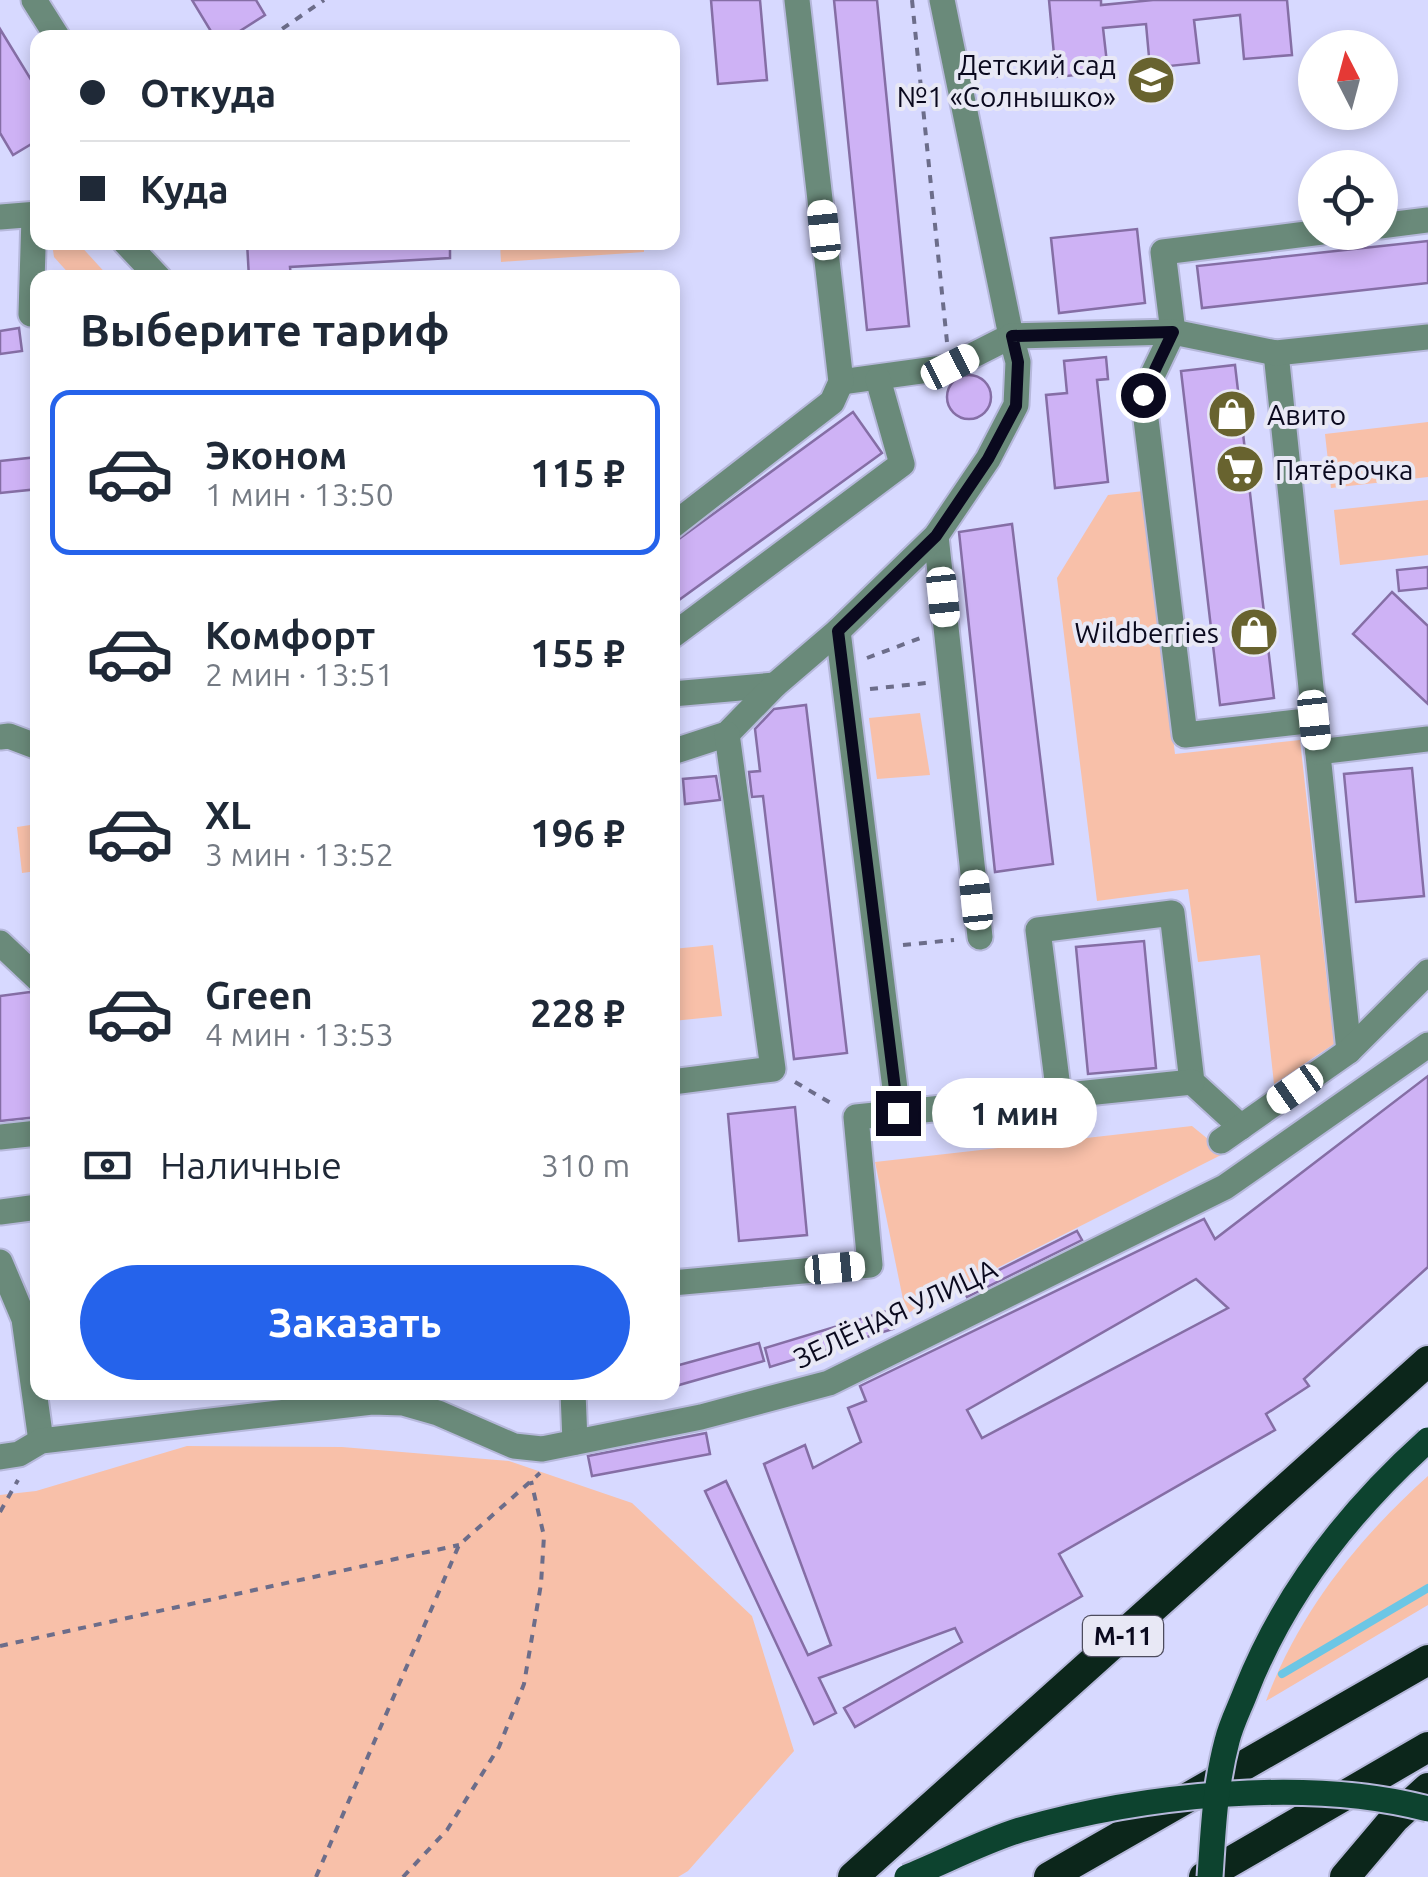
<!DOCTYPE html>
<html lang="ru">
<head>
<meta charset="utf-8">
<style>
  :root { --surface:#fff; --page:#f2f2f3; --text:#1f2937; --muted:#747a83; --line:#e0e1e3; --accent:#2563eb }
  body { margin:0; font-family:Ubuntu,sans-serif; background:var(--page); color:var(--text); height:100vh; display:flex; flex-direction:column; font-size:38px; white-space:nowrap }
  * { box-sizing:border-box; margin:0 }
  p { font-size:32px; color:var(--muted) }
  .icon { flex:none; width:55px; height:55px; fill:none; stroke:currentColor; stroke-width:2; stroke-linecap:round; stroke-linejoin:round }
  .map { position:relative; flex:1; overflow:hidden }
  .panel { position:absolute; left:30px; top:270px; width:650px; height:1130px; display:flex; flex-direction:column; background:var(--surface); border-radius:20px; box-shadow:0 5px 15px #0003 }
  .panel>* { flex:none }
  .top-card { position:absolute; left:30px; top:30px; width:650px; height:220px; border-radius:20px; box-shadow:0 5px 15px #0003; display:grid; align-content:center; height:220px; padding:0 50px; background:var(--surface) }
  .needle { width:65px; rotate:354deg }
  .controls { position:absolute; left:1298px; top:30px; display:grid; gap:20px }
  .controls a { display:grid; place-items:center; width:100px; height:100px; border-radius:50%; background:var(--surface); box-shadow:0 5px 15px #0003; font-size:50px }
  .end { position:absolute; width:45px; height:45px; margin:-22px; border:12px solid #0a091e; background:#fff; box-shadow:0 0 0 5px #fff }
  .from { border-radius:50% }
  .bubble { position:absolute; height:70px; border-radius:35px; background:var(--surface); box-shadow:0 5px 15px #0003; font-size:32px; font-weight:600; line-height:70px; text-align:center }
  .car { position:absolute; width:30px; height:60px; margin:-30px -15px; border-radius:12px; box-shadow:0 0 8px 2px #0007; background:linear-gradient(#fff 24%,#345 0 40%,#fff 0 76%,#345 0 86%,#fff 0) }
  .top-card b { display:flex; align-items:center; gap:35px; height:95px; font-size:38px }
  .top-card b+b { border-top:2px solid var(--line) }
  .top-card i { width:25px; height:25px; background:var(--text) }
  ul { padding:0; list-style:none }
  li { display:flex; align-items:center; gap:30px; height:165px; margin:0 20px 15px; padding:0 30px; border:5px solid transparent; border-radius:20px }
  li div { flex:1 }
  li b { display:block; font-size:38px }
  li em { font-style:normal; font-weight:600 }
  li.active { border-color:var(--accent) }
  li>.icon { width:90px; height:90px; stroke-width:1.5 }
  h2 { padding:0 50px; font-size:45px; line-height:120px }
  .pay { display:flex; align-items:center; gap:25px; height:110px; padding:0 50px; font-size:38px }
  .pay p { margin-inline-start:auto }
  .cta { display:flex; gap:20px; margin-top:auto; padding:20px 50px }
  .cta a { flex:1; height:115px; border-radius:60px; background:var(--accent); color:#fff; font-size:40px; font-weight:600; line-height:115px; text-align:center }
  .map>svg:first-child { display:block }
  .green { fill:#f8c0a9 }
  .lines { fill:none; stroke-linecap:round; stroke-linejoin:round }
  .stream { stroke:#6cc6e5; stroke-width:8 }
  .building { fill:#ceb2f5; stroke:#856ea5; stroke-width:2.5; fill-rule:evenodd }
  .minor-casing { stroke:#b6b8db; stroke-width:29 }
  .highway-casing { stroke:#b6b8db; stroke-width:34 }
  .path { stroke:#6c6d8a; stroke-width:4; stroke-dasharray:8 8; stroke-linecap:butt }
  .minor { stroke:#6a8a7a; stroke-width:25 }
  .highway { stroke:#0c261b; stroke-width:30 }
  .major-bridge-casing { stroke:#b6b8db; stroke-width:29; stroke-linecap:butt }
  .major-bridge { stroke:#0d432f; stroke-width:25 }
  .route { stroke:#0a091e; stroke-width:12 }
  .labels { text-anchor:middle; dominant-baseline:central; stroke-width:8; stroke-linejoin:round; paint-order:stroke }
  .shield { fill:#e8e8f5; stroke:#4d4c5e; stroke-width:2.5 }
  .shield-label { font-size:25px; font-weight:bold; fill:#0a091e }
  .poi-label { font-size:28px; fill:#0a091e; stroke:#e8e8f5; text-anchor:end }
  .street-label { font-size:28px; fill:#0a091e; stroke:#e8e8f5 }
</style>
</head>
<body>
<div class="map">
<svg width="1428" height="1877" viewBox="0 0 1428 1877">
  <rect width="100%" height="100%" fill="#d7d9ff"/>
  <g class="green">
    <polygon points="52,243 78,243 109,277 72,277 54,257"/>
    <polygon points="500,243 644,243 644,252 501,262"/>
    <polygon points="1428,422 1428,477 1331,488 1325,434"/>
    <polygon points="1144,491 1175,754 1300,740 1334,1044 1274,1084 1260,955 1198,962 1188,889 1097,901 1057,578 1108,495"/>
    <polygon points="1428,500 1428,555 1340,565 1334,510"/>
    <polygon points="920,713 930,775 877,779 869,718"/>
    <polygon points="37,824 37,871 22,873 17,827"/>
    <polygon points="713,945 722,1016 673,1021 673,949"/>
    <polygon points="1192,1126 1225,1153 906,1314 875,1162"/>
    <polygon points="187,1446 342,1447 509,1461 632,1503 752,1616 794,1751 688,1871 678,1877 0,1877 0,1495 36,1491"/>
    <path d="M 1428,1476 L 1428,1605 L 1266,1701 C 1299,1612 1358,1539 1428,1476 Z"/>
  </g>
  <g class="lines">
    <polyline class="stream" points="1282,1674 1428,1588"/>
  </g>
  <g class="building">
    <polygon points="192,0 256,0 265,15 229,38 215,38"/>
    <polygon points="711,0 760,0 767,80 718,84"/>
    <polygon points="834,0 877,0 909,326 867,330"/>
    <polygon points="1049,0 1101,0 1101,5 1153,0 1287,0 1292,55 1244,59 1240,15 1194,20 1199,63 1150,68 1146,24 1103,28 1108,72 1056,77"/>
    <polygon points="0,29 38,91 38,140 13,155 0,133"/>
    <polygon points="1137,229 1145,303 1059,313 1051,238"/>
    <polygon points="1428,241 1428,283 1202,308 1197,266"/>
    <polygon points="247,242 450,242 450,258 290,267 291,278 249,278"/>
    <polygon points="19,328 22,351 0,354 0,331"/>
    <polygon points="1106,357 1108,379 1097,380 1108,482 1055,488 1046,395 1067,393 1064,361"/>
    <polygon points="1235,365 1274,698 1220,705 1181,371"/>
    <circle cx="969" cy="397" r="22"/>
    <polygon points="853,412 882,453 672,605 672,544"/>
    <polygon points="38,457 38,489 0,493 0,461"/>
    <polygon points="1012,524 1053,864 995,872 959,532"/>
    <polygon points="1428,567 1428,588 1399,591 1397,570"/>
    <polygon points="1392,592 1428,626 1428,704 1353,634"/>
    <polygon points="806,705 847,1053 794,1059 763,796 752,797 749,772 760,771 755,729 774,709"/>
    <polygon points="1412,768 1424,896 1356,902 1344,774"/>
    <polygon points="716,776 720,800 685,804 683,779"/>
    <polygon points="1144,941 1156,1068 1088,1074 1076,947"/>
    <polygon points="30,992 37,995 38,1002 38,1117 0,1121 0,996"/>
    <path d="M 1428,1076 L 1428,1267 L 1304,1379 L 1309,1386 L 1266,1414 L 1275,1430 L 1059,1554 L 1082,1596 L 855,1727 L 844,1708 L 962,1642 L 955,1628 L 819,1678 L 836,1713 L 814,1724 L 705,1491 L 726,1481 L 808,1655 L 831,1645 L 764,1464 L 805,1445 L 813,1468 L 861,1442 L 848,1408 L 866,1401 L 860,1386 L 1204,1219 L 1215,1239 ZM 1196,1279 L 1228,1308 L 982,1438 L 967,1410 Z"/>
    <polygon points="795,1107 807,1235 739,1241 728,1114"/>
    <polygon points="1077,1231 1082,1240 967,1297 963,1288"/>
    <polygon points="887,1311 893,1329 770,1367 765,1348"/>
    <polygon points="759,1343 764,1361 672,1387 672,1367"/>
    <polygon points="706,1433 710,1454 592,1476 588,1456"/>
  </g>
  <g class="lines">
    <g class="minor-casing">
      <g id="minor">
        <polyline points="34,0 58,38"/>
        <polyline points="0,217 38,214"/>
        <polyline points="1380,226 1428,220"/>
        <polyline points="125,242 159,278"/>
        <polyline points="31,314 34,217"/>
        <polyline points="1276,353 1349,1051"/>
        <polyline points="841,382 950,367 1011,336 942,0"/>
        <polyline points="672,526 832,402 841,382 797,0"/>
        <polyline points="936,536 980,937"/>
        <polyline points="838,631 898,1113"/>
        <polyline points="672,636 902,464 878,379"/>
        <polyline points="672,694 775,685"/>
        <polyline points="1315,720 1185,735 1143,395 1173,332 1163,252 1322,232"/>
        <polyline points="0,737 9,736 38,747"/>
        <polyline points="672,752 727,734 775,685 838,631 936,536 988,459 1016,405 1018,362 1011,336 1173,332 1276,353 1428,337"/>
        <polyline points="1318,752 1428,739"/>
        <polyline points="0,943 38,979"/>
        <polyline points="672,1082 773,1069 727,734"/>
        <polyline points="1059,1096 1038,930 1172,913 1192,1082 1241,1127"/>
        <polyline points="0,1137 38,1133"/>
        <polyline points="1221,1141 1349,1051 1428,972"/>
        <polyline points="0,1212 38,1207"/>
        <polyline points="0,1262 24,1319 41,1441"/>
        <polyline points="672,1283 870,1265 856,1117 1192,1082"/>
        <polyline points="573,1392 575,1442"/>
        <polyline points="0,1457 19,1454 41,1441 372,1402 403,1403 438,1413 514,1446 542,1449 701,1417 829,1383 1225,1187 1428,1045"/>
      </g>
    </g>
    <g class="highway-casing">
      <g id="highway">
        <polyline points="853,1877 1428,1361"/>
        <polyline points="1049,1877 1428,1660"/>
        <polyline points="1204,1877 1428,1747"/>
        <polyline points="1345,1877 1394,1819 1428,1788"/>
      </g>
    </g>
    <g class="path">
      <polyline points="912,0 947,342"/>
      <polyline points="269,38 324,0"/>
      <polyline points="867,658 923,637"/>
      <polyline points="870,689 926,683"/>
      <polyline points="903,945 954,940"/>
      <polyline points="795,1082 834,1105"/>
      <polyline points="0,1512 18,1480"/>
      <polyline points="0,1646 459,1545"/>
      <polyline points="316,1877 459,1545 540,1473"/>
      <polyline points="403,1877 447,1830 499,1747 524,1684 541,1584 544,1536 531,1481"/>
    </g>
    <use href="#minor" class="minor"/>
    <use href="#highway" class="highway"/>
    <g class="major-bridge-casing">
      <g id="major-bridge">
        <path d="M 907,1877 C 944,1862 982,1842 1020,1830 C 1141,1795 1306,1777 1428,1809"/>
        <path d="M 1210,1877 C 1213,1831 1215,1786 1227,1741 C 1231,1724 1240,1707 1246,1691 C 1285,1592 1350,1510 1428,1440"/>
      </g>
    </g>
    <use href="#major-bridge" class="major-bridge"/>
  </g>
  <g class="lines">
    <polyline class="route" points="898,1113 838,631 936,536 988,459 1016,406 1018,362 1012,336 1173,332 1143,395"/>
  </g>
  <defs>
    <g id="school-disc" transform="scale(2.5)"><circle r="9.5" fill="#68632f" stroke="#e8e8f5"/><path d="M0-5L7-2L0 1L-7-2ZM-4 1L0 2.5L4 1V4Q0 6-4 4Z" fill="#fff"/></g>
    <g id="shop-disc" transform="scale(2.5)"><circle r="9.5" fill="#68632f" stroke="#e8e8f5"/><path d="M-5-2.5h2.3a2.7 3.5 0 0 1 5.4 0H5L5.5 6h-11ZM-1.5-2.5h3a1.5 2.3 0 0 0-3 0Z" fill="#fff"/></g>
    <g id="supermarket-disc" transform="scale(2.5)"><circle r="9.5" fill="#68632f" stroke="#e8e8f5"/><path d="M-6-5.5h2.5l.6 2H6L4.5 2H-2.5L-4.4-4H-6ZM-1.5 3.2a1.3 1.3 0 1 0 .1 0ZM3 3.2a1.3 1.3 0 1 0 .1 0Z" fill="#fff"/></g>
  </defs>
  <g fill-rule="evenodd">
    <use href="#school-disc" x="1151" y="80"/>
    <use href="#shop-disc" x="1232" y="414"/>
    <use href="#supermarket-disc" x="1240" y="469"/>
    <use href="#shop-disc" x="1254" y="632"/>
  </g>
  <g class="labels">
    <rect class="shield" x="1083" y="1616" width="80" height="40" rx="8"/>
    <g class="shield-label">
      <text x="1123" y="1636">М-11</text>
    </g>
    <g class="poi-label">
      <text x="1116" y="64">Детский сад<tspan x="1116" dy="32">№1 «Солнышко»</tspan></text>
      <text x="1267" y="414" text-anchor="start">Авито</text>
      <text x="1275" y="469" text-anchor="start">Пятёрочка</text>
      <text x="1219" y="632">Wildberries</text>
    </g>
    <g class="street-label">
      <text transform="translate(895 1313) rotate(-25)">ЗЕЛЁНАЯ УЛИЦА</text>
    </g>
  </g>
</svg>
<div class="controls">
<a><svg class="needle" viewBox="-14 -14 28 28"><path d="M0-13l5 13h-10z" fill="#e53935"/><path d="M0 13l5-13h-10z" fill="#747a83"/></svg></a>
<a><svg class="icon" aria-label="locate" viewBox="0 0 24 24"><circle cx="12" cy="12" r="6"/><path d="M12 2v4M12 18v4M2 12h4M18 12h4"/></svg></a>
</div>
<i class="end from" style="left:1143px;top:395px"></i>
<i class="end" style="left:898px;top:1113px"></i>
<div class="bubble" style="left:932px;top:1078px;width:165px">1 мин</div>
<i class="car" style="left:824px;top:230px;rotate:354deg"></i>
<i class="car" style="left:950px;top:367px;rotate:63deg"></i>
<i class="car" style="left:943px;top:597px;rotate:174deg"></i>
<i class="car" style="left:1314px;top:720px;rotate:174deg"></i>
<i class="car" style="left:976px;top:900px;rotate:354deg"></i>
<i class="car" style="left:1295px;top:1089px;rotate:235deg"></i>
<i class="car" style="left:835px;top:1268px;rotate:85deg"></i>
<div class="top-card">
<b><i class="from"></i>Откуда</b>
<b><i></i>Куда</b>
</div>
<section class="panel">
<h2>Выберите тариф</h2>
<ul>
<li class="active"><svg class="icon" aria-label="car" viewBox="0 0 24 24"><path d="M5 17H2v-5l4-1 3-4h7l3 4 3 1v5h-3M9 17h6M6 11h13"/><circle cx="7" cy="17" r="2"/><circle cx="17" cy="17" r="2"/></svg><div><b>Эконом</b><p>1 мин · 13:50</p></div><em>115 ₽</em></li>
<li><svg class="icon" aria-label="car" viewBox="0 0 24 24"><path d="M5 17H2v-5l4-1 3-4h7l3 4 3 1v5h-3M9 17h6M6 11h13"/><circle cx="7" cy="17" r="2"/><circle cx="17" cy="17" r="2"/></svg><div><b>Комфорт</b><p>2 мин · 13:51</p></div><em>155 ₽</em></li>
<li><svg class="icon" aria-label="car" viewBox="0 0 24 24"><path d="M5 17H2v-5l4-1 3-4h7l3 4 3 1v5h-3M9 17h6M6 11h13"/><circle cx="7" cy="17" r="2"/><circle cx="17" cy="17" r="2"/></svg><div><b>XL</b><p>3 мин · 13:52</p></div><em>196 ₽</em></li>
<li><svg class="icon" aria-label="car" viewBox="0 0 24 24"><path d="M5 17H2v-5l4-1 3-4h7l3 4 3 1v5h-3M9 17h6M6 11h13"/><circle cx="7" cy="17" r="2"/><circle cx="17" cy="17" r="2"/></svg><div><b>Green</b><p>4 мин · 13:53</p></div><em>228 ₽</em></li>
</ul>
<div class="pay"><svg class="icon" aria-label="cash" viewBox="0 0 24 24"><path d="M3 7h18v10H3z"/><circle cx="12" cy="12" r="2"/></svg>Наличные<p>310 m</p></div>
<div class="cta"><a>Заказать</a></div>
</section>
</div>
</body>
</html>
